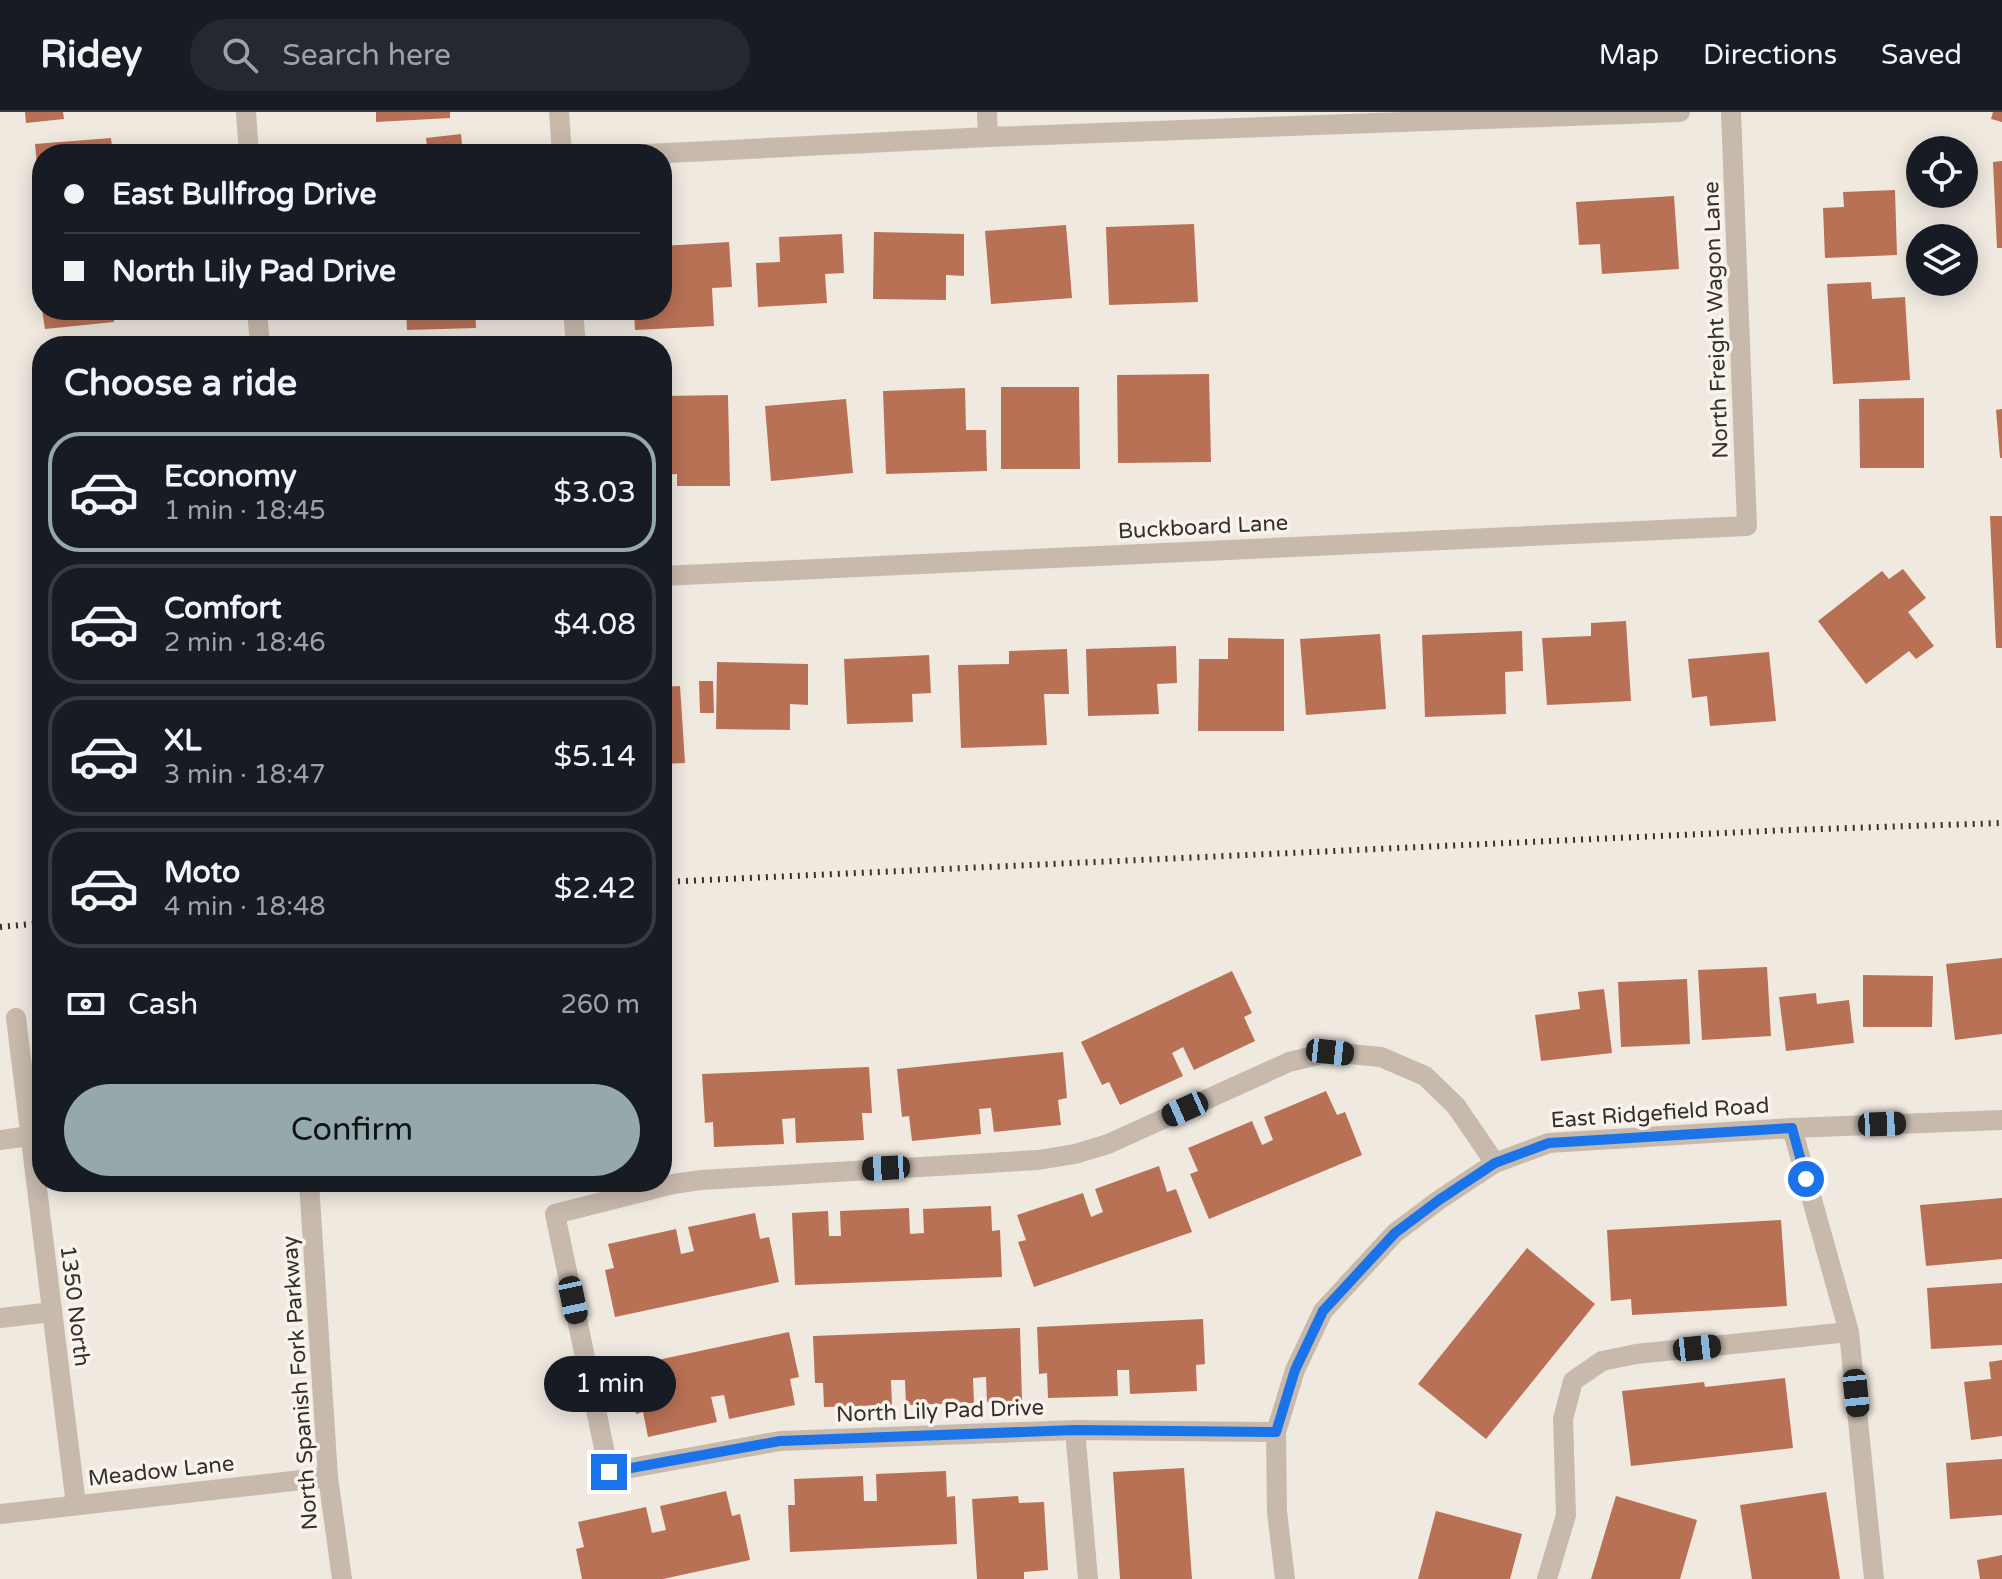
<!DOCTYPE html>
<html lang="en">
<head>
<meta charset="utf-8">
<style>
  :root { --surface:#171b24; --page:#242831; --text:#f1f3f6; --muted:#9ea1a6; --line:#363941; --accent:#95a9ad }
  body { margin:0; font-family:"Varela Round",sans-serif; background:var(--page); color:var(--text); height:100vh; display:flex; flex-direction:column; font-size:30px; white-space:nowrap }
  * { box-sizing:border-box; margin:0 }
  p { font-size:26px; color:var(--muted) }
  .icon { flex:none; width:44px; height:44px; fill:none; stroke:currentColor; stroke-width:2; stroke-linecap:round; stroke-linejoin:round }
  .map { position:relative; flex:1; overflow:hidden }
  .side { position:absolute; left:32px; top:224px; width:640px; height:856px; display:flex; flex-direction:column; background:var(--surface); border-radius:32px; box-shadow:0 4px 20px #0003 }
  .side>* { flex:none }
  .banner { position:absolute; left:32px; top:32px; width:640px; height:176px; border-radius:32px; box-shadow:0 4px 20px #0003; display:grid; align-content:center; height:176px; padding:0 32px; background:var(--surface) }
  .tools { position:absolute; left:1906px; top:24px; display:grid; gap:16px }
  .tools a { display:grid; place-items:center; width:72px; height:72px; border-radius:50%; background:var(--surface); box-shadow:0 4px 20px #0003; font-size:40px }
  .end { position:absolute; width:36px; height:36px; margin:-18px; border:10px solid #1a73e8; background:#fff; box-shadow:0 0 0 4px #fff }
  .from { border-radius:50% }
  .bubble { position:absolute; height:56px; border-radius:28px; background:var(--surface); box-shadow:0 4px 20px #0003; font-size:26px; font-weight:600; line-height:56px; text-align:center }
  .car { position:absolute; width:24px; height:48px; margin:-24px -12px; border-radius:10px; box-shadow:0 0 6px 2px #0007; background:linear-gradient(#222 24%,#8ab4d8 0 40%,#222 0 76%,#8ab4d8 0 86%,#222 0) }
  .banner b { display:flex; align-items:center; gap:28px; height:76px; font-size:30px }
  .banner b+b { border-top:2px solid var(--line) }
  .banner i { width:20px; height:20px; background:var(--text) }
  ul { padding:0; list-style:none }
  li { display:flex; align-items:center; gap:24px; height:120px; margin:0 16px 12px; padding:0 16px; border:4px solid var(--line); border-radius:32px }
  li div { flex:1 }
  li b { display:block; font-size:30px }
  li em { font-style:normal; font-weight:600 }
  li.active { border-color:var(--accent) }
  li>.icon { width:72px; height:72px; stroke-width:1.5 }
  h2 { padding:0 32px; font-size:36px; line-height:96px }
  .pay { display:flex; align-items:center; gap:20px; height:88px; padding:0 32px; font-size:30px }
  .pay p { margin-inline-start:auto }
  .button { display:flex; gap:16px; margin-top:auto; padding:16px 32px }
  .button a { flex:1; height:92px; border-radius:48px; background:var(--accent); color:#111; font-size:32px; font-weight:600; line-height:92px; text-align:center }
  header { display:flex; align-items:center; gap:48px; box-sizing:border-box; height:112px; padding:0 40px; background:var(--surface); border-bottom:2px solid var(--line) }
  header strong { font-size:38px }
  nav { display:flex; gap:44px; margin-inline-start:auto; font-size:28px }
  .search { width:560px; height:72px; background:var(--page); display:flex; align-items:center; gap:20px; box-sizing:border-box; padding:0 28px; border-radius:44px; color:var(--muted); font-size:30px }
  .map>svg:first-child { display:block }
  .building { fill:#b97155 }
  .lines { fill:none; stroke-linecap:round; stroke-linejoin:round }
  .minor { stroke:#c7baad; stroke-width:20 }
  .rail { stroke:#362f2b; stroke-width:6; stroke-dasharray:2 6; stroke-linecap:butt }
  .route { stroke:#1a73e8; stroke-width:10 }
  .labels { text-anchor:middle; dominant-baseline:central; stroke-width:7; stroke-linejoin:round; paint-order:stroke }
  .street-label { font-size:22px; fill:#362f2b; stroke:#f8f3ec }
</style>
</head>
<body>
<header>
<strong>Ridey</strong>
<div class="search"><svg class="icon" aria-label="search" viewBox="0 0 24 24"><circle cx="10" cy="10" r="6"/><path d="M15 15l6 6"/></svg>Search here</div>
<nav><a>Map</a><a>Directions</a><a>Saved</a></nav>
</header>
<div class="map">
<svg width="2002" height="1467" viewBox="0 0 2002 1467">
  <rect width="100%" height="100%" fill="#f0e9e0"/>
  <g class="building">
    <polygon points="25,0 63,0 64,7 26,11"/>
    <polygon points="376,0 450,0 450,6 376,10"/>
    <polygon points="1993,0 2002,0 2002,10 1991,7"/>
    <polygon points="461,22 463,42 428,42 426,26"/>
    <polygon points="111,26 113,42 42,42 42,84 40,84 35,32"/>
    <polygon points="2002,49 2002,136 1997,136 1993,50"/>
    <polygon points="1895,78 1897,143 1825,146 1823,96 1844,95 1843,80"/>
    <polygon points="1674,84 1679,157 1602,162 1600,132 1579,133 1576,90"/>
    <polygon points="1194,112 1198,190 1109,193 1106,115"/>
    <polygon points="1066,113 1072,186 991,192 985,119"/>
    <polygon points="874,120 964,122 964,164 946,163 946,188 873,187"/>
    <polygon points="842,122 844,161 825,162 827,191 758,195 756,151 780,150 779,125"/>
    <polygon points="729,130 732,175 712,176 714,214 635,218 634,198 662,198 662,134"/>
    <polygon points="42,149 42,183 40,183 35,150"/>
    <polygon points="1871,170 1872,187 1905,185 1910,268 1833,272 1827,172"/>
    <polygon points="42,198 113,198 114,210 45,217"/>
    <polygon points="406,198 475,198 476,216 407,218"/>
    <polygon points="1209,262 1211,350 1118,351 1117,263"/>
    <polygon points="1001,275 1079,275 1080,357 1001,357"/>
    <polygon points="965,276 966,318 986,318 987,359 886,362 883,279"/>
    <polygon points="728,283 730,374 677,374 677,362 662,363 662,284"/>
    <polygon points="1924,286 1924,356 1860,356 1859,287"/>
    <polygon points="846,287 853,361 771,369 765,294"/>
    <polygon points="2002,297 2002,346 2000,346 1996,298"/>
    <polygon points="1990,404 2002,404 2002,536 1996,536"/>
    <polygon points="1903,457 1926,486 1908,500 1934,534 1916,547 1909,539 1866,572 1818,509 1882,459 1889,467"/>
    <polygon points="1626,509 1631,589 1547,593 1542,526 1591,524 1591,511"/>
    <polygon points="1522,519 1523,559 1505,560 1506,602 1425,605 1422,523"/>
    <polygon points="1380,522 1386,597 1306,603 1300,527"/>
    <polygon points="1228,526 1284,527 1284,619 1198,619 1199,547 1228,547"/>
    <polygon points="1176,534 1177,571 1157,572 1159,602 1088,604 1086,537"/>
    <polygon points="1067,537 1069,582 1044,582 1047,633 961,636 958,553 1009,552 1009,539"/>
    <polygon points="1769,540 1776,609 1710,614 1707,584 1692,586 1688,547"/>
    <polygon points="929,543 931,581 912,582 913,610 847,612 844,547"/>
    <polygon points="717,550 808,552 808,593 790,592 790,618 716,617"/>
    <polygon points="699,569 713,569 714,601 700,601"/>
    <polygon points="680,574 685,651 662,652 662,575"/>
    <polygon points="2002,846 2002,922 1955,928 1946,852"/>
    <polygon points="1767,855 1771,924 1702,928 1698,858"/>
    <polygon points="1232,859 1252,901 1244,905 1255,929 1194,958 1183,935 1172,941 1183,964 1120,993 1109,970 1102,973 1081,930"/>
    <polygon points="1863,863 1933,864 1932,915 1863,915"/>
    <polygon points="1687,867 1690,932 1621,935 1618,870"/>
    <polygon points="1604,877 1612,941 1541,949 1535,903 1580,897 1578,880"/>
    <polygon points="1816,881 1817,892 1849,888 1854,931 1786,939 1779,885"/>
    <polygon points="1063,940 1067,986 1058,988 1061,1013 994,1020 991,996 979,997 981,1022 912,1029 909,1004 902,1005 897,957"/>
    <polygon points="869,955 872,1001 862,1001 864,1028 796,1031 795,1006 782,1007 784,1032 714,1035 713,1010 705,1011 702,962"/>
    <polygon points="1326,979 1337,1003 1345,1000 1362,1043 1209,1107 1190,1062 1198,1059 1188,1036 1252,1009 1262,1033 1273,1028 1264,1005"/>
    <polygon points="1159,1054 1167,1080 1176,1077 1192,1120 1034,1175 1018,1130 1026,1128 1017,1103 1083,1081 1091,1105 1103,1100 1095,1077"/>
    <polygon points="513,1070 548,1070 548,1071 515,1078"/>
    <polygon points="2002,1086 2002,1147 1926,1154 1920,1093"/>
    <polygon points="991,1094 992,1119 1000,1118 1002,1165 795,1173 792,1101 828,1099 829,1124 841,1124 840,1099 909,1096 910,1122 924,1121 923,1097"/>
    <polygon points="755,1101 760,1127 769,1125 779,1170 615,1205 605,1158 614,1156 608,1132 676,1117 681,1142 694,1139 688,1115"/>
    <polygon points="1781,1108 1787,1194 1632,1203 1631,1187 1611,1189 1607,1118"/>
    <polygon points="1527,1136 1595,1192 1486,1327 1418,1272"/>
    <polygon points="2002,1171 2002,1233 1931,1237 1927,1176"/>
    <polygon points="1203,1207 1205,1252 1196,1253 1197,1279 1130,1282 1129,1258 1117,1258 1118,1284 1048,1286 1047,1261 1039,1262 1037,1215"/>
    <polygon points="1020,1216 1022,1289 987,1290 986,1265 973,1266 974,1291 906,1293 905,1268 891,1268 892,1293 824,1295 823,1271 815,1271 813,1224"/>
    <polygon points="789,1220 799,1265 790,1267 795,1293 729,1307 724,1283 711,1285 717,1310 648,1325 643,1300 636,1302 625,1255"/>
    <polygon points="2002,1248 2002,1324 1971,1328 1964,1270 1991,1267 1989,1250"/>
    <polygon points="1785,1266 1793,1336 1631,1354 1622,1279 1704,1270 1705,1275"/>
    <polygon points="2002,1347 2002,1403 1950,1407 1946,1351"/>
    <polygon points="1184,1356 1192,1467 1120,1467 1113,1360"/>
    <polygon points="946,1359 947,1385 955,1384 957,1432 790,1440 788,1393 795,1393 794,1367 863,1364 864,1389 877,1389 876,1362"/>
    <polygon points="726,1379 732,1404 740,1402 750,1448 663,1467 582,1467 576,1437 584,1435 578,1410 646,1395 652,1421 666,1418 660,1394"/>
    <polygon points="1826,1380 1840,1467 1752,1467 1740,1393"/>
    <polygon points="1018,1384 1019,1391 1044,1390 1048,1458 1024,1460 1024,1467 977,1467 972,1387"/>
    <polygon points="1616,1384 1697,1408 1680,1467 1591,1467"/>
    <polygon points="1436,1399 1522,1422 1510,1467 1418,1467"/>
    <polygon points="2002,1443 2002,1467 1980,1467 1977,1448"/>
  </g>
  <g class="lines">
    <g class="minor">
      <polyline points="246,0 249,42"/>
      <polyline points="559,0 562,42"/>
      <polyline points="987,0 988,25"/>
      <polyline points="647,42 988,25 1680,0"/>
      <polyline points="257,198 260,234"/>
      <polyline points="573,198 576,234"/>
      <polyline points="662,464 1747,414 1731,0"/>
      <polyline points="16,906 76,1393"/>
      <polyline points="1792,1016 1849,1220 1874,1467"/>
      <polyline points="0,1028 30,1024"/>
      <polyline points="309,1070 328,1365 342,1467"/>
      <polyline points="0,1206 52,1200"/>
      <polyline points="1075,1318 1088,1467"/>
      <polyline points="1276,1320 1075,1318 780,1329 609,1360 555,1102 673,1072 701,1068 1038,1048 1075,1042 1108,1032 1289,950 1330,940 1381,945 1425,964 1456,994 1495,1051"/>
      <polyline points="0,1402 328,1365"/>
      <polyline points="1285,1467 1277,1400 1276,1320 1295,1258 1323,1199 1395,1121 1439,1088 1495,1051 1549,1031 1792,1016 2002,1008"/>
      <polyline points="1547,1467 1566,1403 1563,1307 1573,1269 1602,1249 1636,1242 1849,1220"/>
    </g>
    <g class="rail">
      <polyline points="662,770 1789,718 2002,711"/>
      <polyline points="0,815 42,811"/>
    </g>
  </g>
  <g class="lines">
    <polyline class="route" points="609,1360 780,1329 1075,1318 1276,1320 1295,1258 1323,1199 1395,1121 1439,1088 1495,1051 1549,1031 1792,1016 1806,1067"/>
  </g>
  <g class="labels">
    <g class="street-label">
      <text transform="translate(1716 208) rotate(-92)">North Freight Wagon Lane</text>
      <text transform="translate(1203 415) rotate(-3)">Buckboard Lane</text>
      <text transform="translate(1660 1001) rotate(-4)">East Ridgefield Road</text>
      <text transform="translate(75 1194) rotate(83)">1350 North</text>
      <text transform="translate(300 1271) rotate(-94)">North Spanish Fork Parkway</text>
      <text transform="translate(940 1299) rotate(-2)">North Lily Pad Drive</text>
      <text transform="translate(161 1359) rotate(-6)">Meadow Lane</text>
    </g>
  </g>
</svg>
<div class="tools">
<a><svg class="icon" aria-label="locate" viewBox="0 0 24 24"><circle cx="12" cy="12" r="6"/><path d="M12 2v4M12 18v4M2 12h4M18 12h4"/></svg></a>
<a><svg class="icon" aria-label="layers" viewBox="0 0 24 24"><path d="M12 4l9 5-9 5-9-5zM3 14l9 5 9-5"/></svg></a>
</div>
<i class="end from" style="left:1806px;top:1067px"></i>
<i class="end" style="left:609px;top:1360px"></i>
<div class="bubble" style="left:544px;top:1244px;width:132px">1 min</div>
<i class="car" style="left:1330px;top:940px;rotate:96deg"></i>
<i class="car" style="left:1185px;top:997px;rotate:246deg"></i>
<i class="car" style="left:1882px;top:1012px;rotate:88deg"></i>
<i class="car" style="left:886px;top:1056px;rotate:267deg"></i>
<i class="car" style="left:573px;top:1188px;rotate:168deg"></i>
<i class="car" style="left:1697px;top:1236px;rotate:84deg"></i>
<i class="car" style="left:1856px;top:1281px;rotate:174deg"></i>
<div class="banner">
<b><i class="from"></i>East Bullfrog Drive</b>
<b><i></i>North Lily Pad Drive</b>
</div>
<section class="side">
<h2>Choose a ride</h2>
<ul>
<li class="active"><svg class="icon" aria-label="car" viewBox="0 0 24 24"><path d="M5 17H2v-5l4-1 3-4h7l3 4 3 1v5h-3M9 17h6M6 11h13"/><circle cx="7" cy="17" r="2"/><circle cx="17" cy="17" r="2"/></svg><div><b>Economy</b><p>1 min · 18:45</p></div><em>$3.03</em></li>
<li><svg class="icon" aria-label="car" viewBox="0 0 24 24"><path d="M5 17H2v-5l4-1 3-4h7l3 4 3 1v5h-3M9 17h6M6 11h13"/><circle cx="7" cy="17" r="2"/><circle cx="17" cy="17" r="2"/></svg><div><b>Comfort</b><p>2 min · 18:46</p></div><em>$4.08</em></li>
<li><svg class="icon" aria-label="car" viewBox="0 0 24 24"><path d="M5 17H2v-5l4-1 3-4h7l3 4 3 1v5h-3M9 17h6M6 11h13"/><circle cx="7" cy="17" r="2"/><circle cx="17" cy="17" r="2"/></svg><div><b>XL</b><p>3 min · 18:47</p></div><em>$5.14</em></li>
<li><svg class="icon" aria-label="car" viewBox="0 0 24 24"><path d="M5 17H2v-5l4-1 3-4h7l3 4 3 1v5h-3M9 17h6M6 11h13"/><circle cx="7" cy="17" r="2"/><circle cx="17" cy="17" r="2"/></svg><div><b>Moto</b><p>4 min · 18:48</p></div><em>$2.42</em></li>
</ul>
<div class="pay"><svg class="icon" aria-label="cash" viewBox="0 0 24 24"><path d="M3 7h18v10H3z"/><circle cx="12" cy="12" r="2"/></svg>Cash<p>260 m</p></div>
<div class="button"><a>Confirm</a></div>
</section>
</div>
</body>
</html>
